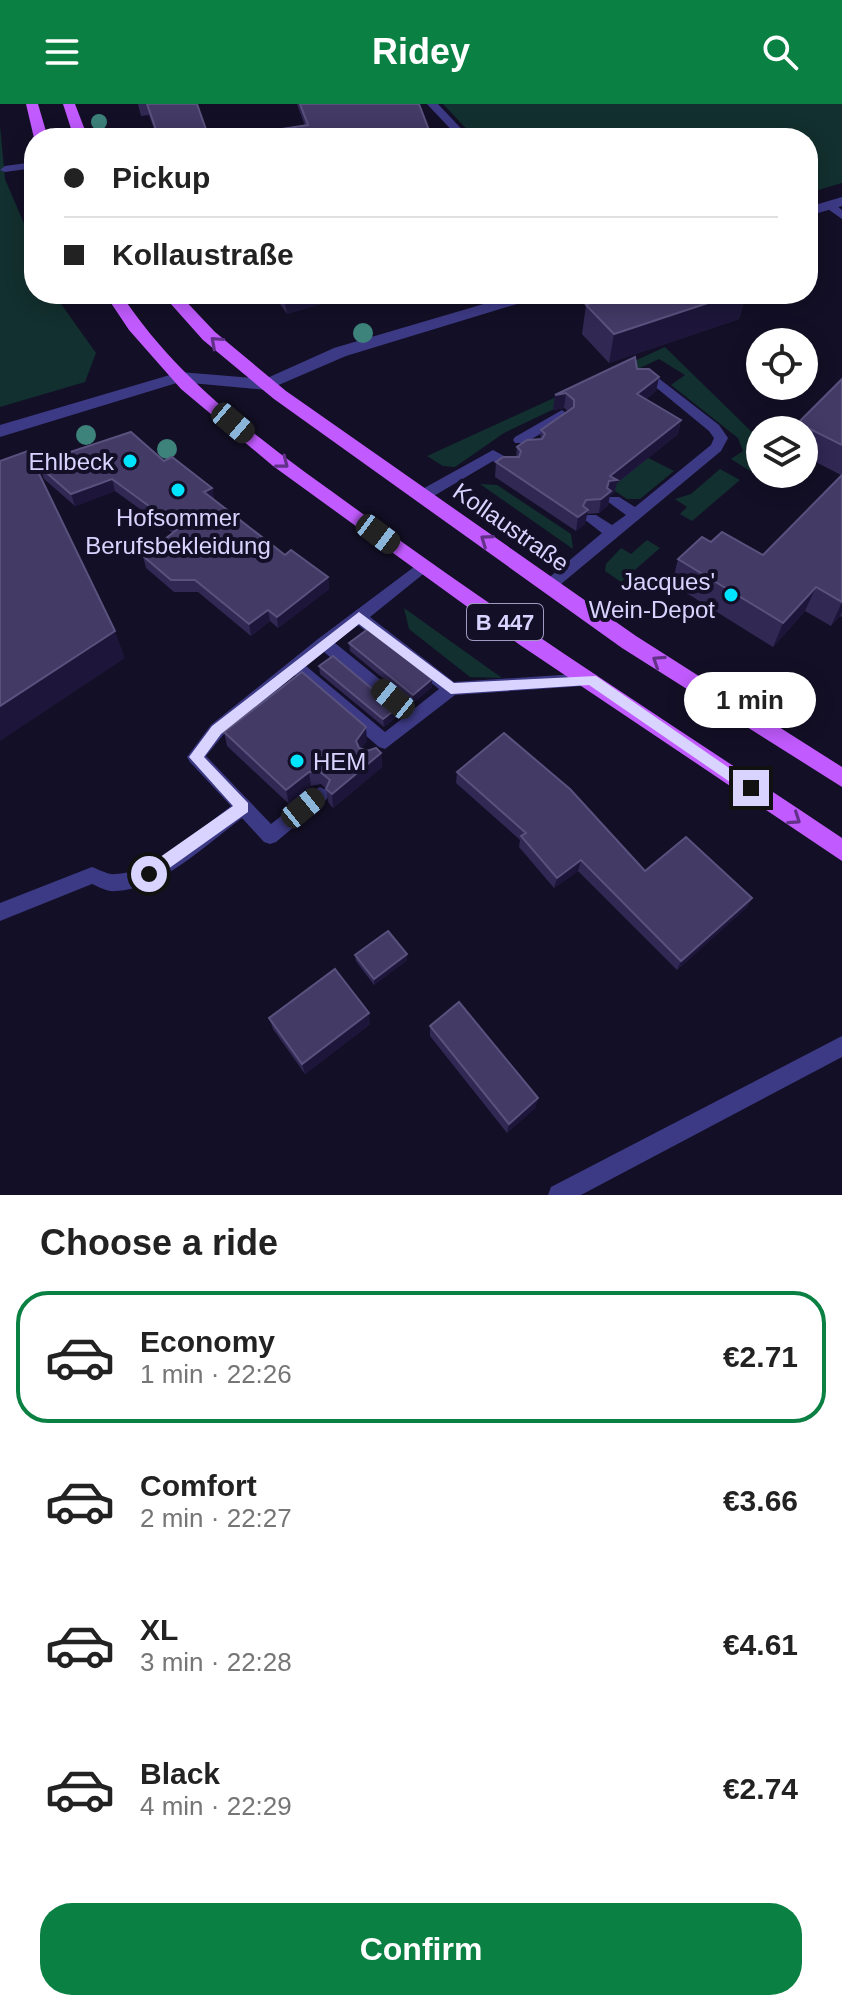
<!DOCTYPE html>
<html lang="en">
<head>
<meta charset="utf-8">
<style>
  :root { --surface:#fff; --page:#f6f6f6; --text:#222; --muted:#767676; --line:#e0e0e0; --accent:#0b8043 }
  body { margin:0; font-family:Helvetica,sans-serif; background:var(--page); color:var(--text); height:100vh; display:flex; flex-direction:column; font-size:30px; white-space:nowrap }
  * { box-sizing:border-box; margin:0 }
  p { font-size:26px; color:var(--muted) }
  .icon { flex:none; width:44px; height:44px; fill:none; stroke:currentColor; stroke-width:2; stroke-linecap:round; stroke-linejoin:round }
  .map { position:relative; height:1091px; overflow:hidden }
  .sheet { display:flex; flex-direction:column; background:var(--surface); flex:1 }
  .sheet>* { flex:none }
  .banner { position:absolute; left:24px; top:24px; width:794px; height:176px; border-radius:32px; box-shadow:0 4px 20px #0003; display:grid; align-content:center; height:176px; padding:0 40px; background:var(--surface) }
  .buttons { position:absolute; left:746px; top:224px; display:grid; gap:16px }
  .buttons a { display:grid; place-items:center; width:72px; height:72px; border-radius:50%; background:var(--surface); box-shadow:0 4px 20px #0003; font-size:40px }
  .end { position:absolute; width:36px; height:36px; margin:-18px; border:10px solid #d9d4ff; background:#111; box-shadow:0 0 0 4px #111 }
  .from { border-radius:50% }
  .bubble { position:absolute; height:56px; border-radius:28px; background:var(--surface); box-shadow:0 4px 20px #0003; font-size:26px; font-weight:800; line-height:56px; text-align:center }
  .car { position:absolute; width:24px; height:48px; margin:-24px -12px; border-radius:10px; box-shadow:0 0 6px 2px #0007; background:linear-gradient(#222 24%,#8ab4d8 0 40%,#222 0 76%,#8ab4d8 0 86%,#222 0) }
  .banner b { display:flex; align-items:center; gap:28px; height:76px; font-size:30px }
  .banner b+b { border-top:2px solid var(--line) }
  .banner i { width:20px; height:20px; background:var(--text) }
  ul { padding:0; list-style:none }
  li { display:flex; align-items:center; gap:24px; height:132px; margin:0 16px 12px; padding:0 24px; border:4px solid transparent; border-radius:32px }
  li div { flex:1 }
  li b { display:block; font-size:30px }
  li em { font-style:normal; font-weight:800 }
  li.current { border-color:var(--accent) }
  li>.icon { width:72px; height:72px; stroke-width:1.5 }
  h2 { padding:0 40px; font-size:36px; line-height:96px }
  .cta { display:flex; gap:16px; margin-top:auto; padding:16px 40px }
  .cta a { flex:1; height:92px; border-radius:32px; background:var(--accent); color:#fff; font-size:32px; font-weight:800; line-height:92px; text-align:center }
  header { display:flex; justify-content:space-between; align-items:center; height:104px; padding:0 40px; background:var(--accent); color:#fff; font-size:36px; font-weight:800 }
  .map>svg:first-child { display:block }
  .green { fill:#12302f }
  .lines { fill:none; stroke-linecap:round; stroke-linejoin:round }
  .lane { fill:#3d3a85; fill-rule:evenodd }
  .street { fill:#3d3a85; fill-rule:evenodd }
  .primary { fill:#c25bff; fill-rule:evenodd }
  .tree { fill:#3d827b }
  .wall { fill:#312854 }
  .shaded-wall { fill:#1d163a }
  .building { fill:#433a66; stroke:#5a527e; stroke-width:2 }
  .oneway { stroke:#623188 }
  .route { fill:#d9d4ff }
  .poi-dot { fill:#00e5ff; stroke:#130f26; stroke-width:3 }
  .labels { text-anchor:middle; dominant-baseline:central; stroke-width:8; stroke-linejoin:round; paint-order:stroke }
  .shield { fill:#130f26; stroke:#9e99be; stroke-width:2 }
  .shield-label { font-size:22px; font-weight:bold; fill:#d9d4ff }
  .poi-label { font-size:24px; fill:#d9d4ff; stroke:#130f26; text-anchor:end }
  .street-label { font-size:24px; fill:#d9d4ff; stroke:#130f26 }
</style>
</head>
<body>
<header><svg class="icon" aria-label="menu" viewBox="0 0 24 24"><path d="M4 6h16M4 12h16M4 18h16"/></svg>Ridey<svg class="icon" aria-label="search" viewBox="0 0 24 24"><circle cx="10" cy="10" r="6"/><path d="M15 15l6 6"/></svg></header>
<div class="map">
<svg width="842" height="1091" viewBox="0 0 842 1091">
  <rect width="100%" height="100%" fill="#130f26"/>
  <g class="green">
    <polygon points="443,0 842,0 842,79 808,89 808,34 475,34"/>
    <polygon points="0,21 5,75 34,143 34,190 54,190 96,249 85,278 0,303"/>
    <polygon points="665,243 760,336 760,359 750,367 731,355 743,347 738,334 671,281 685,271 659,255 504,329 455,363 443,362 427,352"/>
    <polygon points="625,342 674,367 640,395 627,395 589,370"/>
    <polygon points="720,365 740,376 692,417 680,410 687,403 675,395 691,390"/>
    <polygon points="480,380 497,381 571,430 573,445"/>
    <polygon points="647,436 660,444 621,478 605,467 606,460 621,444 631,450"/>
    <polygon points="404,504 502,574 470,573 409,525"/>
  </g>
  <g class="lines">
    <g class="lane">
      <polygon points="427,0 438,0 470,34 459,34"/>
      <polygon points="34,58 34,64 5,68 0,66 5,62"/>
      <polygon points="825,99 833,99 842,106 842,115 825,103"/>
      <polygon points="648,266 719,321 728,334 721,347 555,485 545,485 542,481 545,477 602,429 584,415 586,411 596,411 612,421 626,411 607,397 609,393 619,393 635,403 711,341 714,334 709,327 647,276 636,277 636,271"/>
      <polygon points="562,306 569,311 567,314 525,339 515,339 513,336 515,333"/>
      <polygon points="493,346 515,358 517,362 515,366 505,366 493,357 427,396 417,396 415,392 417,388"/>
      <path d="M 422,457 L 427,459 L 430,463 L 427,467 L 370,513 L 454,578 L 591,569 L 597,571 L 599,576 L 597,581 L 455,591 L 385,645 L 379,643 L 295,571 L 223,631 L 206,652 L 271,720 L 314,686 L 320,683 L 326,686 L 329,691 L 326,696 L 276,738 L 270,740 L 264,738 L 242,714 C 208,739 160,786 116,787 C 107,788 99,783 92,780 L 0,817 L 0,799 L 92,763 C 100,766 108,771 116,770 C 155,769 201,724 231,702 L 190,658 L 187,653 L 211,621 L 318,535 ZM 358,521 L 439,585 L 415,604 L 335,539 ZM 324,548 L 403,614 L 385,628 L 306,562 Z"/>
      <polygon points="842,932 842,953 581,1091 548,1091 551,1083"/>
    </g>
    <g class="street">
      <polygon points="842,93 842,102 808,112 808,103"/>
      <polygon points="518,190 543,190 540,193 346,252 267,286 180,278 0,333 0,321 180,268 265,275 334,244"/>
    </g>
    <g class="primary">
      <polygon points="26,0 38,0 48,34 34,34"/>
      <polygon points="63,0 75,0 88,34 74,34"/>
      <path d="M 105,190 L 121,190 C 186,289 286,354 381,423 C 531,531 688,631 842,734 L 842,757 L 520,541 L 273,362 L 181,285 L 129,226 Z"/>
      <polygon points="162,190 179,190 215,228 286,287 636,532 842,663 842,683 622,544 274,295 203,236"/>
    </g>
  </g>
  <g class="tree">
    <circle cx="99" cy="18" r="8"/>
    <circle cx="363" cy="229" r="10"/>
    <circle cx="86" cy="331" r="10"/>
    <circle cx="167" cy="345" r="10"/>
  </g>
  <g class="wall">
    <polygon points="138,0 197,0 209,34 157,34 149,11 141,12"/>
    <polygon points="297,0 419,0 305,22"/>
    <polygon points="273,190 354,190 287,210"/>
    <polygon points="597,190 746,190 739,215 609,259 582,230 586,201 596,198"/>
    <polygon points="637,265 659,273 656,287 646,295 681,316 678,330 617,379 614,390 610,391 608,401 599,409 587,410 585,420 576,427 495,373 496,358 516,353 517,343 540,335 541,326 568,307 564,304 553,306 555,291"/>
    <polygon points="842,275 842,513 840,512 831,522 805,507 773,543 672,480 678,455 711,438 763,451 841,371 804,352 804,326 796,326 798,319"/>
    <polygon points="164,357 212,384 214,395 285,451 328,473 329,485 278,524 270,517 251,532 198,488 174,488 146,464 143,452 173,429 115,387 75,402 44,375 40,363"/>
    <polygon points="349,539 432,583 413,599 350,547"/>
    <polygon points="319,562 396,605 397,612 384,623 320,570"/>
    <polygon points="224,628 367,637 361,644 367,647 381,649 382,663 333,704 328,698 326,685 321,680 311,682 289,700 227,642"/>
    <polygon points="457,668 645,767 752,794 747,803 677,866 578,767 554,784 519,743 520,736 456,679"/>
    <polygon points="355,851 407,856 374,881 356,857"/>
    <polygon points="269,914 370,920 305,970 273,925"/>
    <polygon points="430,922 538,994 535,1004 507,1029 430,932"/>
  </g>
  <g class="shaded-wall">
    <polygon points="312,190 354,190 287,210 285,198"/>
    <polygon points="735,190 746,190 739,215 609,259 614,230"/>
    <polygon points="659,273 656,287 634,304 637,290"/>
    <polygon points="566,289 564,304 553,306 555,291"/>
    <polygon points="681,316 678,330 617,379 614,390 610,391 608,401 599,409 601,395 610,372"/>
    <polygon points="112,375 115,387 75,402 71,390"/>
    <polygon points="212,384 214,397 204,388"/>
    <polygon points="586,396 583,409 588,406 585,420 576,427 578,413"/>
    <polygon points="328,473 329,485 278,524 277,513"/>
    <polygon points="816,483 805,507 773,543 783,519"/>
    <polygon points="842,498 842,508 840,512 831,522"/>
    <polygon points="268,506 270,517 251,532 249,520"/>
    <polygon points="115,527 125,554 0,637 0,602"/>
    <polygon points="432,575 432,583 413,599 413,591"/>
    <polygon points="396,605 397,612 384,623 383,615"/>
    <polygon points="366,623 367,637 357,651 356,637"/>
    <polygon points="381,649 382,663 333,704 332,690"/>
    <polygon points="309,668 311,682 289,700 286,686"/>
    <polygon points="581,756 578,767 554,784 557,774"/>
    <polygon points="752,794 747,803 677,866 681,857"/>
    <polygon points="407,850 407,856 374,881 374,875"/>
    <polygon points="369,909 370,920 305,970 302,960"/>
    <polygon points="538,994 535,1004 507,1029 509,1020"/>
  </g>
  <g class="building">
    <polygon points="147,0 197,0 209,34 159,34"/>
    <polygon points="300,0 419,0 432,34 223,34 308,21"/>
    <polygon points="280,190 312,190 285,198"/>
    <polygon points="597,190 735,190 614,230 586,201 602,195"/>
    <polygon points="635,253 637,265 649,265 659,273 637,290 681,316 610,372 617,376 609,377 607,384 611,387 601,395 586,396 583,402 588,406 578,413 496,358 503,353 519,353 521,347 517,343 527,336 542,335 545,330 541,326 574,303 574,296 566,289 555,291"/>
    <polygon points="842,275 842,341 798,319"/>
    <polygon points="131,328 164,357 172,353 212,384 204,388 285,451 291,446 328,473 277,513 268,506 249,520 195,476 171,476 143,452 179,424 112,375 71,390 40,363 57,357 55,353"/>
    <polygon points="28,347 115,527 0,602 0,357"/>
    <polygon points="842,371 842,498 816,483 783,519 678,455 702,433 711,438 722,428 763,451"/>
    <polygon points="368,525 432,575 413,591 349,539"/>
    <polygon points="333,552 396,605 383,615 319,562"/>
    <polygon points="302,568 366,623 356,637 359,644 367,647 376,644 381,649 332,690 326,685 330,676 319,667 309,668 286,686 224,628"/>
    <polygon points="504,629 570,685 645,767 686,733 752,794 681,857 581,756 557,774 521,732 526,729 457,668"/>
    <polygon points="388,827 407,850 374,875 355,851"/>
    <polygon points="335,865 369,909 302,960 269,914"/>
    <polygon points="459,898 538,994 509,1020 430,922"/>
  </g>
  <defs><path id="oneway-chevron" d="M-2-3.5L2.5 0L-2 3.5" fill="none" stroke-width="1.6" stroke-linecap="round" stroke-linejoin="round" transform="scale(2)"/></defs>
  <g class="oneway">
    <use href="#oneway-chevron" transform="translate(216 238) rotate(-138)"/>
    <use href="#oneway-chevron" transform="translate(283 359) rotate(38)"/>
    <use href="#oneway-chevron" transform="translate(486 436) rotate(-145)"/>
    <use href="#oneway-chevron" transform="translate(658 557) rotate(-147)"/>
    <use href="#oneway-chevron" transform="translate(795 715) rotate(34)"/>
  </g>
  <polygon class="route" points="359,508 454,579 596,572 758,684 751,691 746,689 589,581 451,590 359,520 221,630 204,653 248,699 248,708 154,775 143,775 143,765 233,702 189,653 212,622"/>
  <g class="poi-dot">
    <circle cx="130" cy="357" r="8"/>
    <circle cx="178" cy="386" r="8"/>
    <circle cx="731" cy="491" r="8"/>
    <circle cx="297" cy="657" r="8"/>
  </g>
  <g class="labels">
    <rect class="shield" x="467" y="500" width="76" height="36" rx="6"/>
    <g class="shield-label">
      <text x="505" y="518">B 447</text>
    </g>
    <g class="poi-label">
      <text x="114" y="357">Ehlbeck</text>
      <text x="178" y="413" text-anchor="middle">Hofsommer<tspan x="178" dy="28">Berufsbekleidung</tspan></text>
      <text x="715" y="477">Jacques'<tspan x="715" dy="28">Wein-Depot</tspan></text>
      <text x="313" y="657" text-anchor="start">HEM</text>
    </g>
    <g class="street-label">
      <text transform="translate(511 423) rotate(35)">Kollaustraße</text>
    </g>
  </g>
</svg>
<div class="buttons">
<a><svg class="icon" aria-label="locate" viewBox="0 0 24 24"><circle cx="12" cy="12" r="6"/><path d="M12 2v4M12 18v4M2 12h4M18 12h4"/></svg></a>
<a><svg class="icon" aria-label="layers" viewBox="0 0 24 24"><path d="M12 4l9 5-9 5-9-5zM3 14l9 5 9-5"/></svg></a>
</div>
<i class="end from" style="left:149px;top:770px"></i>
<i class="end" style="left:751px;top:684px"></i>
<div class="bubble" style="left:684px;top:568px;width:132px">1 min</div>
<i class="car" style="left:233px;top:319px;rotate:130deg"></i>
<i class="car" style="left:378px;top:430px;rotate:127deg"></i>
<i class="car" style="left:393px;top:595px;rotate:309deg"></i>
<i class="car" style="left:303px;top:704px;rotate:51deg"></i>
<div class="banner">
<b><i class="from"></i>Pickup</b>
<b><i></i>Kollaustraße</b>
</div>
</div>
<section class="sheet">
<h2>Choose a ride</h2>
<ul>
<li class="current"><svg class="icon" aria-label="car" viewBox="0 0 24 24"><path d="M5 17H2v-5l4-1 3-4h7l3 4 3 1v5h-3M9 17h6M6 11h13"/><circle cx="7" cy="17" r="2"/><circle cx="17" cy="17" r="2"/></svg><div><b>Economy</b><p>1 min · 22:26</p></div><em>€2.71</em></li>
<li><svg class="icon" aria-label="car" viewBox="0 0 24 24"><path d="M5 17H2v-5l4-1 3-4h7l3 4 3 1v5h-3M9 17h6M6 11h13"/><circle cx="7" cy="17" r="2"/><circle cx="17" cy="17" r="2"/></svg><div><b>Comfort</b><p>2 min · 22:27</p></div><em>€3.66</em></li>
<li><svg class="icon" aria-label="car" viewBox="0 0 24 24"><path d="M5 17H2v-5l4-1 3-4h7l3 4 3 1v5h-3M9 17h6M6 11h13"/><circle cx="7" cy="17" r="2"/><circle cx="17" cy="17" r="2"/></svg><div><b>XL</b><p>3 min · 22:28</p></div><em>€4.61</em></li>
<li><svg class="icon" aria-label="car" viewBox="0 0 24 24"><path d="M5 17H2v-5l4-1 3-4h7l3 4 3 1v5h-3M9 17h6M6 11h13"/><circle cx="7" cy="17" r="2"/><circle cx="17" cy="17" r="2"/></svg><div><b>Black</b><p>4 min · 22:29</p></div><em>€2.74</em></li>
</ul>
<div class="cta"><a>Confirm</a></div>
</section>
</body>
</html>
